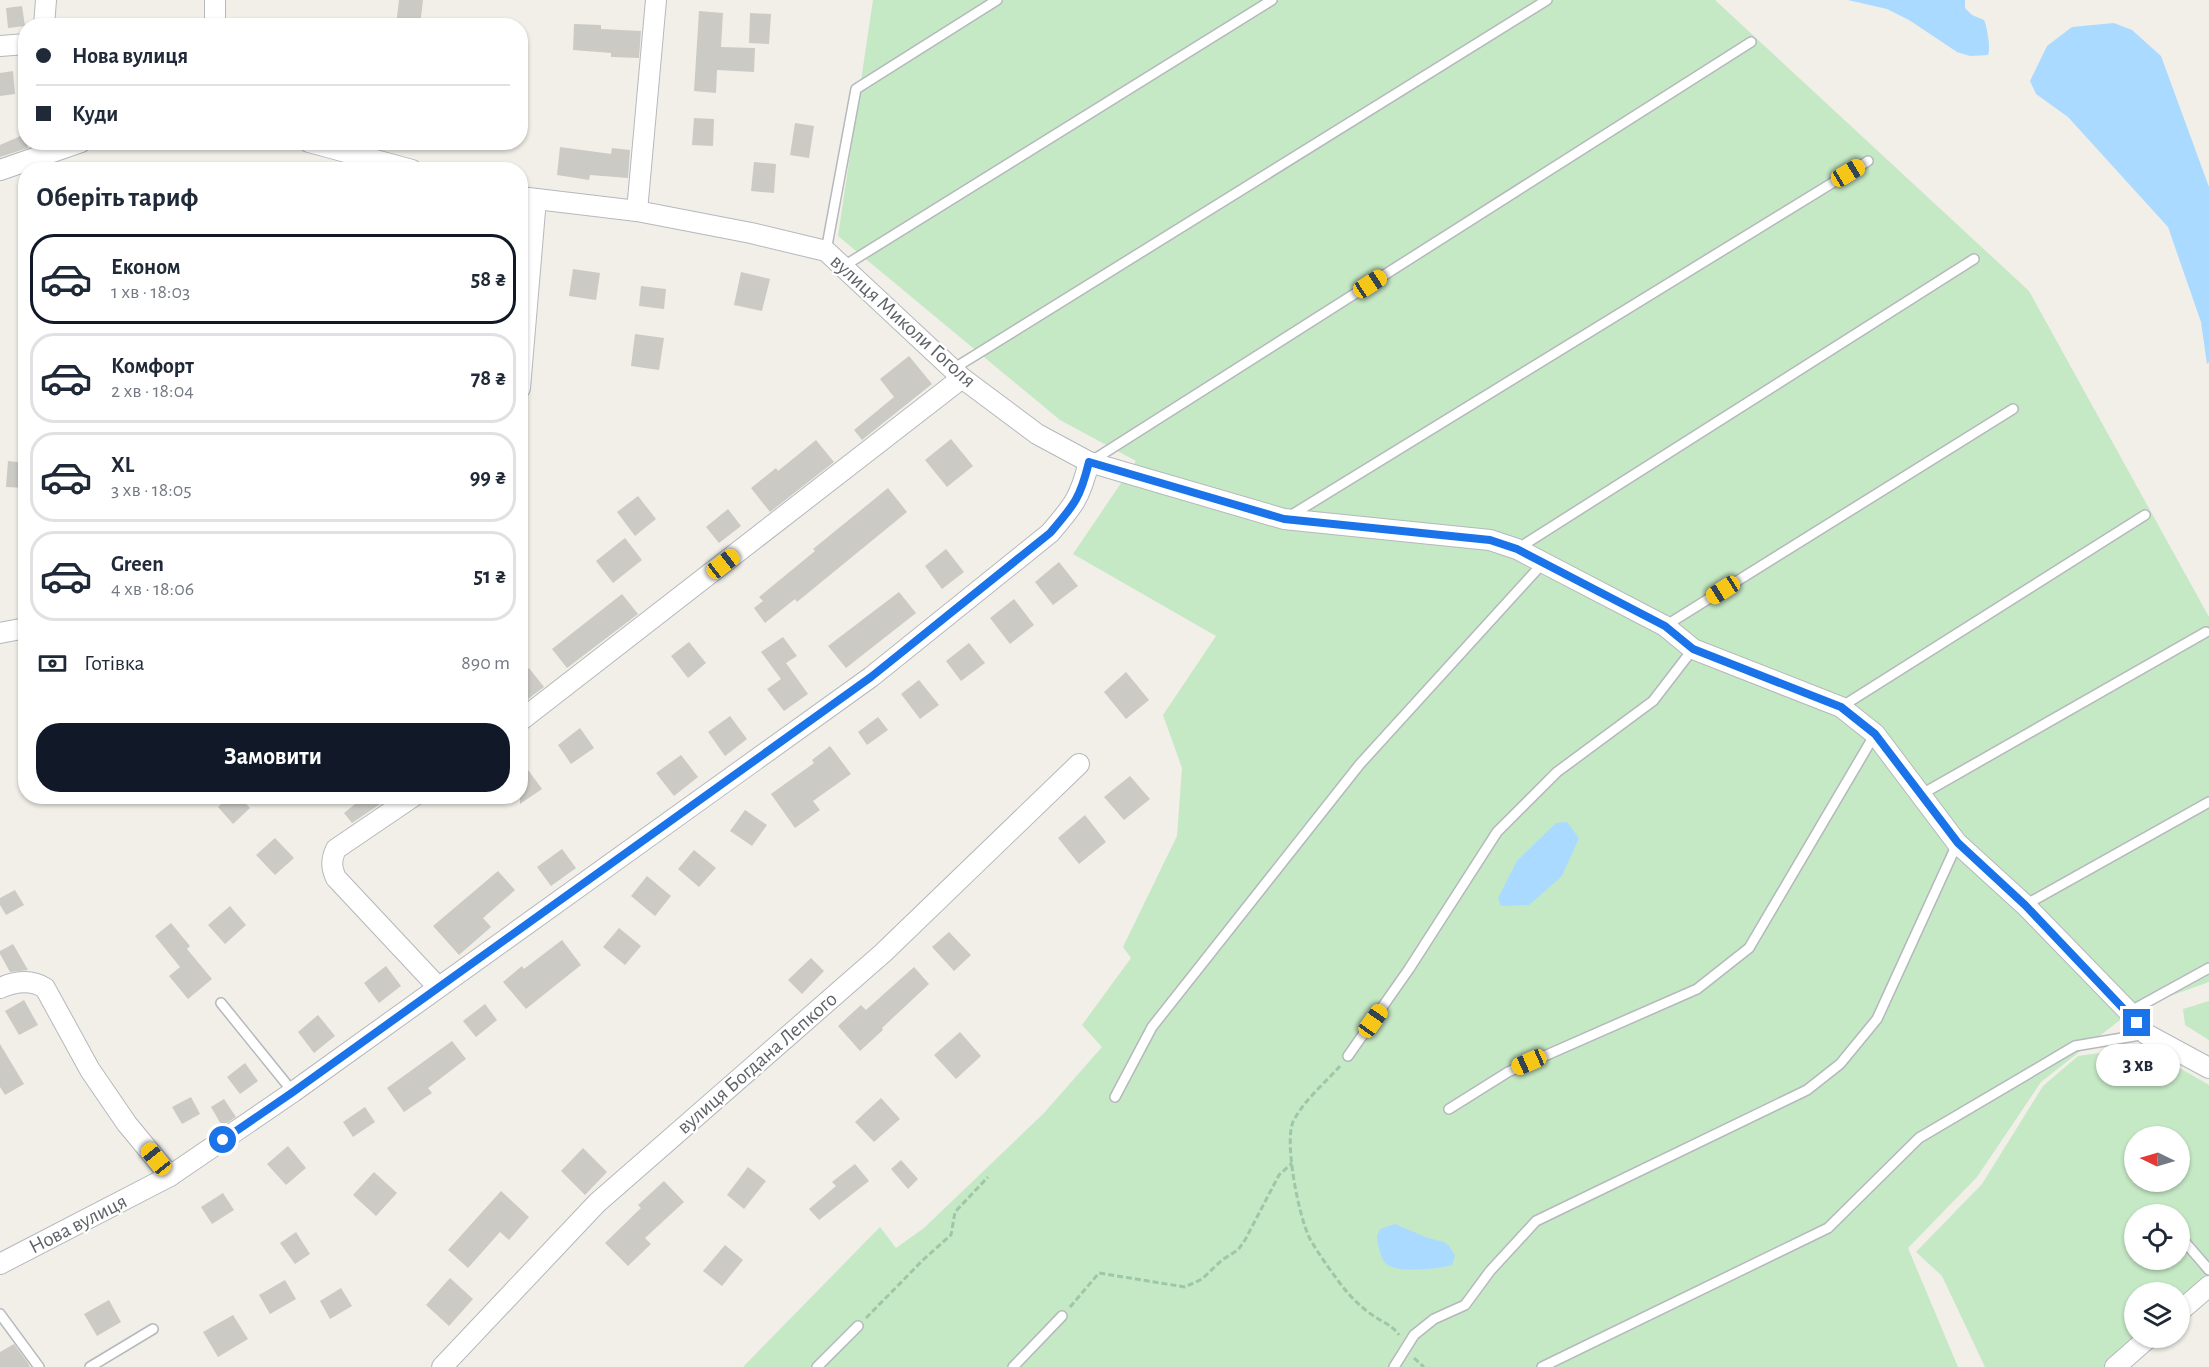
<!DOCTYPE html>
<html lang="uk">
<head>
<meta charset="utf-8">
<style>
  :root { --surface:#fff; --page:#f2f2f3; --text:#1f2937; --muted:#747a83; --line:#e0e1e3; --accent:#111827 }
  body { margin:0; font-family:"Alegreya Sans",sans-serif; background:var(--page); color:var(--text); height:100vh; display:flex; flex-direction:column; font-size:22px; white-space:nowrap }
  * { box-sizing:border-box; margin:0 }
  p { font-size:20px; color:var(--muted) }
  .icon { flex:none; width:33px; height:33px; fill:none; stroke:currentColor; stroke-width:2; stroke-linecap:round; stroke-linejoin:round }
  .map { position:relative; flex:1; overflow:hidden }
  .side { position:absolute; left:18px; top:162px; width:510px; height:642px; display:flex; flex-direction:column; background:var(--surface); border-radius:24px; box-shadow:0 2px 4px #0004 }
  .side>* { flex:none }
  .top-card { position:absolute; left:18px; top:18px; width:510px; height:132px; border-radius:24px; box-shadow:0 2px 4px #0004; display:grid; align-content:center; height:132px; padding:0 18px; background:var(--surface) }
  .needle { width:39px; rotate:275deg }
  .fabs { position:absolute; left:2124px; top:1126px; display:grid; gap:12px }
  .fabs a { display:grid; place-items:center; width:66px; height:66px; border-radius:50%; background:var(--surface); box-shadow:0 2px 4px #0004; font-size:30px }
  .end { position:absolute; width:27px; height:27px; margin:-14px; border:8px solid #1a73e8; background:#fff; box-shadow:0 0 0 3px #fff }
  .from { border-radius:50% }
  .bubble { position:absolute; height:42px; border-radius:21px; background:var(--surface); box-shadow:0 2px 4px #0004; font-size:20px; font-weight:700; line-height:42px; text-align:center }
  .car { position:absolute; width:18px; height:36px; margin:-18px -9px; border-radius:8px; box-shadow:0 0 4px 2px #0007; background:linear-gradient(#f5c518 24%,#345 0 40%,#f5c518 0 76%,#345 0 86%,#f5c518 0) }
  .top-card b { display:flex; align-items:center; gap:21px; height:57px; font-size:22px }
  .top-card b+b { border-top:2px solid var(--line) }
  .top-card i { width:15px; height:15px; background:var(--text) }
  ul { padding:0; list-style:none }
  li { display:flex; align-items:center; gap:18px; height:90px; margin:0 12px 9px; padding:0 6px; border:3px solid var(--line); border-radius:24px }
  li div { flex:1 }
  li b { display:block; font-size:22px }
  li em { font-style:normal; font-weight:700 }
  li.selected { border-color:var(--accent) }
  li>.icon { width:54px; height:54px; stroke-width:1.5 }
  h2 { padding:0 18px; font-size:27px; line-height:72px }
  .pay { display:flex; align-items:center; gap:15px; height:66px; padding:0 18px; font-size:22px }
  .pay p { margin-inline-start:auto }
  .action { display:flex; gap:12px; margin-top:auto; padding:12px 18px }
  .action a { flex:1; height:69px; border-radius:24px; background:var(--accent); color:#fff; font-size:24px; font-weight:700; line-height:69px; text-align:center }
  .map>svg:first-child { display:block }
  .green { fill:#c5e8c5; fill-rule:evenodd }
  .water { fill:#aadaff }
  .building { fill:#cccac5 }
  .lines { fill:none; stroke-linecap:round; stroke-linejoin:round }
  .service-casing { stroke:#b5b8bc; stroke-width:12 }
  .minor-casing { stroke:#b5b8bc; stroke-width:22 }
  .path { stroke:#9cc7a9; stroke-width:3; stroke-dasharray:6 3; stroke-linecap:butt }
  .service { stroke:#fff; stroke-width:9 }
  .minor { stroke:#fff; stroke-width:20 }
  .route { stroke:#1a73e8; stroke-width:8 }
  .labels { text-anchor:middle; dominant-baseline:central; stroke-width:4.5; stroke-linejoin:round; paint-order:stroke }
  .street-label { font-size:21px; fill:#5f6368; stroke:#fff }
</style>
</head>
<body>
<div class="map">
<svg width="2209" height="1367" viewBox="0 0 2209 1367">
  <rect width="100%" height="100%" fill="#f1efe8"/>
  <g class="green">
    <polygon points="873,0 1715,0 2029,291 2209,617 2209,982 2134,1009 2041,1082 1977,1177 1908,1248 1958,1367 743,1367 880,1227 896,1248 924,1228 1044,1113 1102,1047 1082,1025 1131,958 1123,947 1177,836 1182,768 1163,715 1216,636 1073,554 1136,461 1060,420 838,236"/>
    <polygon points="2209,1001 2209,1040 2185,1025 2183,1009"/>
    <path d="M 2143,1047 L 2209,1085 L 2209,1277 L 2180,1303 L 2180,1293 L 2134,1293 L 2134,1338 L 2138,1338 L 2105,1367 L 1985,1367 L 1942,1276 L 1916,1252 L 1982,1184 L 2043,1086 L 2078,1056 ZM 2134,1137 L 2180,1137 L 2180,1182 L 2134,1182 ZM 2134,1215 L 2180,1215 L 2180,1260 L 2134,1260 Z"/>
  </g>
  <g class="water">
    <path d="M 1848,0 L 1965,0 L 1965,8 L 1972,15 L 1984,20 C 1987,26 1991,49 1988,55 L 1970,56 L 1957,52 L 1909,20 L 1887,9 Z"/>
    <polygon points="2114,23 2132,30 2161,56 2209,187 2209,362 2207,364 2201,322 2168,227 2068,117 2036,94 2030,81 2047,46 2072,27"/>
    <polygon points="1567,822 1579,838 1562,876 1529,905 1501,906 1498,898 1517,861 1556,823"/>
    <path d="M 1395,1224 L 1428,1238 L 1444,1242 L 1449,1246 L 1455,1256 L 1452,1265 C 1438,1269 1397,1274 1385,1263 C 1381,1258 1377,1242 1377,1236 L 1380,1229 Z"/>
  </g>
  <g class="building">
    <polygon points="399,0 423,0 420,26 396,26"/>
    <polygon points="22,6 25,26 8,28 6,8"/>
    <polygon points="699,11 723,13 721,47 755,48 754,72 717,70 716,93 694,91"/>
    <polygon points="750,13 771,14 769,44 749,43"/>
    <polygon points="574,24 601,25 601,29 641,31 639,58 611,57 611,53 573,50"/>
    <polygon points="13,71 15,94 0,96 0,73"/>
    <polygon points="694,118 714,119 713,146 692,145"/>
    <polygon points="795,123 814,126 809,158 790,155"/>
    <polygon points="23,135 28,148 0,157 0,145"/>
    <polygon points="560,147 611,154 612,148 630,150 628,178 590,175 589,180 557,175"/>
    <polygon points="754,162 776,164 774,193 751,191"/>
    <polygon points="573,269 600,273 596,300 569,296"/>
    <polygon points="741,272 770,279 762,311 734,305"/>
    <polygon points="641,286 666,289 664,309 639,306"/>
    <polygon points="635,334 664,338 659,370 631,366"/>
    <polygon points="909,356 932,384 862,440 854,430 894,397 880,379"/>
    <polygon points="951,439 973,466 947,487 925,460"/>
    <polygon points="816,440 834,462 770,512 751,488 776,468 778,471"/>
    <polygon points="8,461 26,463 26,488 6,487"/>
    <polygon points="888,488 907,512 797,602 795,599 765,623 754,608 763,601 759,597 815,551 813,549"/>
    <polygon points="638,496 656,519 635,536 617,512"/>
    <polygon points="728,509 741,526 719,543 706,527"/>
    <polygon points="625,538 642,560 613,583 596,561"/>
    <polygon points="946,549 964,572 942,589 925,566"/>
    <polygon points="1059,562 1078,586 1053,605 1035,582"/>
    <polygon points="899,592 916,613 846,668 828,646"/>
    <polygon points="622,594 638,614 567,668 552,649"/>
    <polygon points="1014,599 1034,625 1010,644 990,618"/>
    <polygon points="783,637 797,656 786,663 808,694 784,711 767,689 781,679 761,652"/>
    <polygon points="689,642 706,663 688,678 671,656"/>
    <polygon points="969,643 985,663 961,681 946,661"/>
    <polygon points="529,668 544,687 520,705 520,674"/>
    <polygon points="1126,672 1149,700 1126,719 1104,692"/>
    <polygon points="919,680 939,705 920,719 901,694"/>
    <polygon points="730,716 747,739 725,756 708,732"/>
    <polygon points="878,717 888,730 867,745 858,732"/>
    <polygon points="580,728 594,748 571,764 558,745"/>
    <polygon points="830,746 851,774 813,801 820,810 795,828 771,794 814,763 812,760"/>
    <polygon points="681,755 698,777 674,796 656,773"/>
    <polygon points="520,759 542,789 520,804"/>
    <polygon points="1130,776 1150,799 1124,820 1104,797"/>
    <polygon points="230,796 239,796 250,808 233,824 218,807"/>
    <polygon points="365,796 392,796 352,823 344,813"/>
    <polygon points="745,810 767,825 752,846 730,831"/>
    <polygon points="1085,815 1106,842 1079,864 1058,838"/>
    <polygon points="275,838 294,858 275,875 256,855"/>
    <polygon points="562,849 576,868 551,886 537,867"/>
    <polygon points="694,850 716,868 699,887 678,869"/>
    <polygon points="498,871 515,890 483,918 491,927 459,955 433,926"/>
    <polygon points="647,876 671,896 655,916 631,896"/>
    <polygon points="15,890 24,905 6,915 0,905 0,898"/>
    <polygon points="230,906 246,925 225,944 208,925"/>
    <polygon points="171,923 190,946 187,949 212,979 188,999 169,976 180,967 155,936"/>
    <polygon points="619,928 641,946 625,965 603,947"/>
    <polygon points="949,932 971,955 954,971 932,947"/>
    <polygon points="562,940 581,965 526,1009 503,982 522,966 524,969"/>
    <polygon points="13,944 28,970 10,972 0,954 0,951"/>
    <polygon points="811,958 824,971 802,994 788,980"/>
    <polygon points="386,966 401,986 379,1003 364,983"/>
    <polygon points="914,967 929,984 882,1028 883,1030 860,1051 838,1026 861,1005 866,1010"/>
    <polygon points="24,1000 38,1025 19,1035 5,1011"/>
    <polygon points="485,1004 497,1020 476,1037 463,1021"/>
    <polygon points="318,1015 335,1036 314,1053 298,1032"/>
    <polygon points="960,1032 981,1056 956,1079 934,1055"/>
    <polygon points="452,1041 466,1059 428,1088 432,1093 404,1112 387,1088"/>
    <polygon points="0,1044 24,1084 5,1095 0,1087"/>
    <polygon points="245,1063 258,1081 240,1094 227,1077"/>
    <polygon points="191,1097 200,1114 182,1124 172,1107"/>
    <polygon points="881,1098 900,1119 874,1142 855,1122"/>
    <polygon points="224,1099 236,1117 222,1126 211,1107"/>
    <polygon points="365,1107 375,1122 353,1137 343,1122"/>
    <polygon points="288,1146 306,1168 286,1185 267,1164"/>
    <polygon points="583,1148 607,1172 585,1195 561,1171"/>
    <polygon points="901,1160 918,1179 908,1189 891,1169"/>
    <polygon points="855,1164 869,1181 819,1220 809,1209 836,1186 832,1182"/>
    <polygon points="748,1167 766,1181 744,1209 727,1195"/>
    <polygon points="374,1172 397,1193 376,1216 353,1195"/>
    <polygon points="664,1181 684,1202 645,1238 651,1244 628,1266 605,1243 641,1208 638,1205"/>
    <polygon points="501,1191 529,1217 509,1240 500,1232 468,1268 448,1250"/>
    <polygon points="223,1193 234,1210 212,1224 201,1207"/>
    <polygon points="296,1232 310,1254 295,1264 280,1243"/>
    <polygon points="725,1245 743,1260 722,1286 703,1271"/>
    <polygon points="450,1278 473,1299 449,1326 426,1305"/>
    <polygon points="285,1280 296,1299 270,1314 259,1295"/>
    <polygon points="341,1288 352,1306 330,1319 320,1301"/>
    <polygon points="109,1300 121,1322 97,1336 84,1314"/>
    <polygon points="233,1315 248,1339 218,1357 203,1332"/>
    <polygon points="14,1344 28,1363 30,1367 0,1367 0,1352"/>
  </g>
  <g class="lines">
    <g class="service-casing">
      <g id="service">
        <polyline points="826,251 856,89 997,0"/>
        <polyline points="844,266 1272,0"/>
        <polyline points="953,369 1547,0"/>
        <polyline points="1090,462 1751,42"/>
        <polyline points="1290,516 1868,161"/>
        <polyline points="1517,549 1974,259"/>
        <polyline points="1665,626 2013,409"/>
        <polyline points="1841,707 2145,515"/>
        <polyline points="1922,794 2206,632"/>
        <polyline points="2025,905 2209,802"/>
        <polyline points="221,1003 293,1092"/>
        <polyline points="2129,1012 2209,968"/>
        <polyline points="1348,1056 1409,969 1497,832 1557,772 1653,701 1693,649"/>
        <polyline points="1115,1097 1152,1027 1360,764 1543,563"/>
        <polyline points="1449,1109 1508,1072 1697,989 1749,948 1875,734"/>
        <polyline points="2184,1241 2209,1270"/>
        <polyline points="0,1314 39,1367"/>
        <polyline points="90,1367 153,1329"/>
        <polyline points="817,1367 858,1326"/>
        <polyline points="1013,1367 1062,1316"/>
        <polyline points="1394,1367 1414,1335 1434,1319 1465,1305 1490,1271 1536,1221 1807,1090 1840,1064 1877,1019 1957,844"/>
        <polyline points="1542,1367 1828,1228 1919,1138 2075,1046 2146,1034"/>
      </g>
    </g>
    <g class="minor-casing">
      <g id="minor">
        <polyline points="44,26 46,0"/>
        <polyline points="215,26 215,0"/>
        <polyline points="0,46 26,44"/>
        <polyline points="309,142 412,170"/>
        <polyline points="0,170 81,142"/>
        <polyline points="520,197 637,211 751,233 826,251 962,378 1037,434 1089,462 1284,519 1490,540 1517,549 1665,626 1693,649 1841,707 1875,734 1957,843 2025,905 2129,1012 2146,1034 2209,1068"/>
        <polyline points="637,211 656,0"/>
        <polyline points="520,388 536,199"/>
        <polyline points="0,633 26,628"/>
        <polyline points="520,721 962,378"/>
        <path d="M 414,796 L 336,849 C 331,860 331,867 336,878 L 438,987"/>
        <path d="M 0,988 C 16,981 31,979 45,988 L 90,1070 L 127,1124 L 170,1176"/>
        <path d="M 0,1264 L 170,1176 L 293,1092 L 871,677 L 1050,533 C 1074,505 1080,498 1089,462"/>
        <polyline points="2180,1311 2209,1286"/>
        <polyline points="442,1367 597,1203 883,953 1079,764"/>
        <polyline points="2115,1367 2148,1338"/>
      </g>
    </g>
    <g class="path">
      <path d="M 1340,1066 C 1325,1083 1303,1101 1293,1122 C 1284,1143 1299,1218 1310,1239 C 1318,1253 1336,1279 1347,1292 C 1354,1300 1364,1310 1374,1316 C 1384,1323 1392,1325 1399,1335"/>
      <polyline points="1070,1307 1099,1273 1185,1287 1202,1279 1222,1260 1238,1250 1245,1240 1279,1175 1292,1163"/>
      <polyline points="866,1318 924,1259 951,1235 955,1212 988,1177"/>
      <polyline points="1414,1358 1424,1367"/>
    </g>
    <use href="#service" class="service"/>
    <use href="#minor" class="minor"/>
  </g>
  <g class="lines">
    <path class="route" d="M 223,1140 L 293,1092 L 871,677 L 1050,533 C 1074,505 1080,499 1089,462 L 1284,519 L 1490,540 L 1517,549 L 1665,626 L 1693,649 L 1841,707 L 1875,734 L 1958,843 L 2025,905 L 2137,1023"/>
  </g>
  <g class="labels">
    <g class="street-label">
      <text transform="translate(903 321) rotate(42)">вулиця Миколи Гоголя</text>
      <text transform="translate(757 1063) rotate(-41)">вулиця Богдана Лепкого</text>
      <text transform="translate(78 1224) rotate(-27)">Нова вулиця</text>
    </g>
  </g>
</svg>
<div class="fabs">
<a><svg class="needle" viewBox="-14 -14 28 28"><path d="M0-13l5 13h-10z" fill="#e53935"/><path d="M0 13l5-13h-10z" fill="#747a83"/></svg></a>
<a><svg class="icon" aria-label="locate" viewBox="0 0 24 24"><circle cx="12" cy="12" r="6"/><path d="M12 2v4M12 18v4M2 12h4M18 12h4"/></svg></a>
<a><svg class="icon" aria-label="layers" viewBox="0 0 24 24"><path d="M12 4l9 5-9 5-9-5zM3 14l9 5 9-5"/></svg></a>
</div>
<i class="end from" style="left:223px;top:1140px"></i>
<i class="end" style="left:2137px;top:1023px"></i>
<div class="bubble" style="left:2096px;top:1044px;width:84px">3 хв</div>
<i class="car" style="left:1848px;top:173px;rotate:59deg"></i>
<i class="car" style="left:1370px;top:284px;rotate:57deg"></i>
<i class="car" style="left:723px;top:564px;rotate:52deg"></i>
<i class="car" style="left:1723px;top:590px;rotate:238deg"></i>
<i class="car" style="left:1373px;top:1021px;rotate:35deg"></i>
<i class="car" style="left:1529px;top:1062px;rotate:246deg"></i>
<i class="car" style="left:156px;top:1159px;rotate:321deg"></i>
<div class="top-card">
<b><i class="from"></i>Нова вулиця</b>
<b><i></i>Куди</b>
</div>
<section class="side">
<h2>Оберіть тариф</h2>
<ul>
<li class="selected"><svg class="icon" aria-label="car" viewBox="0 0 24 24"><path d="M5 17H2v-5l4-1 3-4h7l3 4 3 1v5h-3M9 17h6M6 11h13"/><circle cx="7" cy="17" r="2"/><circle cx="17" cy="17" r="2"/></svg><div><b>Економ</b><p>1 хв · 18:03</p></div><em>58 ₴</em></li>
<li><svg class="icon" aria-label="car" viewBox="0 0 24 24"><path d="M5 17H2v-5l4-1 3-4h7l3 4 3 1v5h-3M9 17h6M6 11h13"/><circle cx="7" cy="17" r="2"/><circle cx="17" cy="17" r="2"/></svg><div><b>Комфорт</b><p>2 хв · 18:04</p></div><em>78 ₴</em></li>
<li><svg class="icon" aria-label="car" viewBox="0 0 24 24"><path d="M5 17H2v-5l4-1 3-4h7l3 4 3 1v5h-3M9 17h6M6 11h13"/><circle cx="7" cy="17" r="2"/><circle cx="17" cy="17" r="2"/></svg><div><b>XL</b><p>3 хв · 18:05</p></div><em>99 ₴</em></li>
<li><svg class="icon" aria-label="car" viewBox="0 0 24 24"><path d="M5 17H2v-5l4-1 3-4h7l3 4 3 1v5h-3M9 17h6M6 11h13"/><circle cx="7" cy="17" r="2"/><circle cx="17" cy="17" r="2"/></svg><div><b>Green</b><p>4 хв · 18:06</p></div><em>51 ₴</em></li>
</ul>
<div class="pay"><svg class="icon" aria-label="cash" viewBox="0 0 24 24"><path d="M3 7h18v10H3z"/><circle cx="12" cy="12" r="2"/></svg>Готівка<p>890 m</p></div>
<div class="action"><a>Замовити</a></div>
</section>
</div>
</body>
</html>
